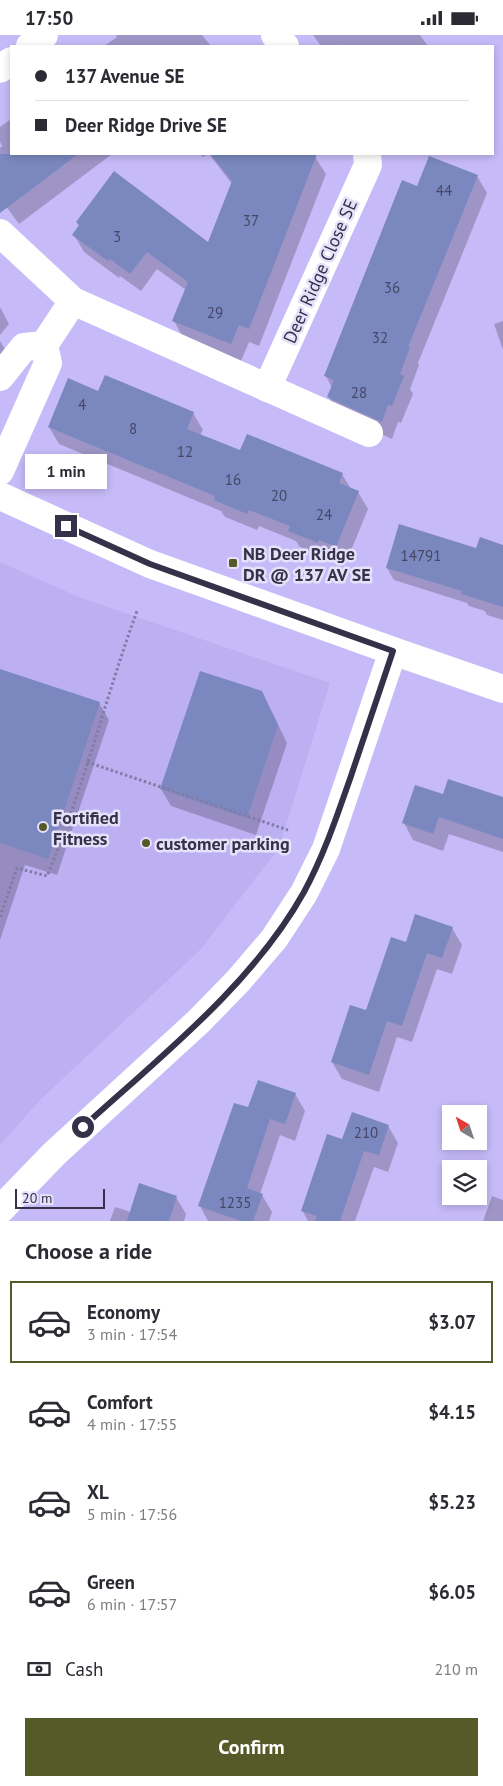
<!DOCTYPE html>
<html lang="en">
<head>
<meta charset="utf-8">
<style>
  :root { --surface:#fff; --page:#f2f2f3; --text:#2b2b33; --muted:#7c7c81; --line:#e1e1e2; --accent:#565a28 }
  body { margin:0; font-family:"PT Sans",sans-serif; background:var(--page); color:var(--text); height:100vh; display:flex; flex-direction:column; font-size:19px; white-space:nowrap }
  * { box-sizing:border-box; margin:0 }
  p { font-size:16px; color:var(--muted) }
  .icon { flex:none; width:28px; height:28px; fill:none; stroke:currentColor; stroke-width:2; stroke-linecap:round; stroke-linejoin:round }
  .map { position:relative; height:1186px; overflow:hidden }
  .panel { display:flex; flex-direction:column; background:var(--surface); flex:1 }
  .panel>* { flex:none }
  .guide { position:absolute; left:10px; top:10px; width:484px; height:110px; border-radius:0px; box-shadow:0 2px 8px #0003; display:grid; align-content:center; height:110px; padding:0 25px; background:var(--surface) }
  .needle { width:32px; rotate:321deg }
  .buttons { position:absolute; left:442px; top:1070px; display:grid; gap:10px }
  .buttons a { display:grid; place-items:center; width:45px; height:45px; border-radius:0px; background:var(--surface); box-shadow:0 2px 8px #0003; font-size:25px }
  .scale { position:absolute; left:15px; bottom:12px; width:90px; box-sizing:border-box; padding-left:5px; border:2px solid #353149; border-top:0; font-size:14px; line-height:18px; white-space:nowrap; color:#353149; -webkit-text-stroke:4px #e5e1fb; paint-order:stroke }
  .end { position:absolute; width:22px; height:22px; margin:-11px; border:6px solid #353149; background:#fff; box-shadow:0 0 0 2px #fff }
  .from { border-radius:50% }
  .bubble { position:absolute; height:35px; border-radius:0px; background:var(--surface); box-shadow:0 2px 8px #0003; font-size:16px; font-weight:700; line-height:35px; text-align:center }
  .guide b { display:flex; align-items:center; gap:18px; height:48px; font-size:19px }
  .guide b+b { border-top:1px solid var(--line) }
  .guide i { width:12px; height:12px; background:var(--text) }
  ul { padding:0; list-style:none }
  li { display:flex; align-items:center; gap:15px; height:82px; margin:0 10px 8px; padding:0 15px; border:2px solid transparent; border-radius:0px }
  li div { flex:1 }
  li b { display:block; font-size:19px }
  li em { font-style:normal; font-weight:700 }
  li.active { border-color:var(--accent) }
  li>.icon { width:45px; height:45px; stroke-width:1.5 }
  h2 { padding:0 25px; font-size:22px; line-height:60px }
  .pay { display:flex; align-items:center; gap:12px; height:55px; padding:0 25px; font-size:19px }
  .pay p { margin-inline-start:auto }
  .cta { display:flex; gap:10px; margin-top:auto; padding:10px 25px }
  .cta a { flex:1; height:58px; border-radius:0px; background:var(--accent); color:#fff; font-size:20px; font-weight:700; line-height:58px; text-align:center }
  .status { display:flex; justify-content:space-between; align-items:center; height:35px; padding:0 25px; background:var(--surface); direction:ltr }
  .status svg { height:14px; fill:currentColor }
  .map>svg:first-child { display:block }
  .built { fill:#bcaff2 }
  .shadow { fill:#0003 }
  .building { fill:#7a88bf }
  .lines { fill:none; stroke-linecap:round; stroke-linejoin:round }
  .path { stroke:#827ba6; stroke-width:3; stroke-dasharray:2.5 2.5; stroke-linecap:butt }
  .minor { stroke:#fff; stroke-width:28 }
  .route { stroke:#353149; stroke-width:6 }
  .poi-dot { fill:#565a28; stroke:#e5e1fb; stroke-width:2 }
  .labels { text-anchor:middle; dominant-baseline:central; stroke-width:5; stroke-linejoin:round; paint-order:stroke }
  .number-label { font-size:15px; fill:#464766 }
  .street-label { font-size:18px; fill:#353149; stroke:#e5e1fb }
  .poi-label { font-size:18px; font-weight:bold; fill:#353149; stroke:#e5e1fb; text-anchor:start }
</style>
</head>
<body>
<div class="status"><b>17:50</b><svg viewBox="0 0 49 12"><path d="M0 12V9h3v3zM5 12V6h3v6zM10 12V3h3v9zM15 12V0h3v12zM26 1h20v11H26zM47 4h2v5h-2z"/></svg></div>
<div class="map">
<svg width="503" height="1186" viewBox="0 0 503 1186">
  <rect width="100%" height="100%" fill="#c6bbf8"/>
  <polygon class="built" points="0,527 81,563 330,648 279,813 200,915 40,1065 0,1110"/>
  <g class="shadow">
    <polygon points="116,0 202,0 211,11 104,11 117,2"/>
    <polygon points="313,0 420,0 428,11 340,11 339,9 337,11 321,11"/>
    <polygon points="11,84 11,119 112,119 19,189 0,163 0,113 2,111 0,107 0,92"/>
    <polygon points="200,119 208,119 203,122"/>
    <polygon points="209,119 308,119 315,122 326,139 259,311 249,307 241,326 184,304 174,286 186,255 157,234 141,256 120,241 119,243 84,217 74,200 80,192 77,187 209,209 232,149"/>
    <polygon points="429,122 477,141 487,158 418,328 419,330 410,354 413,359 401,388 398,387 392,404 338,379 329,362 332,353 326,341 463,170 437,137"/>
    <polygon points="0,272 9,289 0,300"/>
    <polygon points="503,286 503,315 494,289"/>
    <polygon points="0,306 9,321 0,331"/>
    <polygon points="99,357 193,378 203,395 200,400 241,417 342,439 351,454 358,457 368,474 346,528 329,521 327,524 300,512 296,506 259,491 257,495 225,482 221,476 59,409 49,392"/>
    <polygon points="503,511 503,585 487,580 485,576 469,571 467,568 394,545 387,533 477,514"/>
    <polygon points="0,635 99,668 109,685 57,840 25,830 0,905"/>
    <polygon points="271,675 287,708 256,800 171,771 161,754"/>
    <polygon points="444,761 503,764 503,817 449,799 443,816 413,805 404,788"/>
    <polygon points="452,893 462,910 452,939 437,934 412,1007 397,1002 379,1057 342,1044 332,1027 367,976 407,908"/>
    <polygon points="295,1059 305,1076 295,1106 280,1100 260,1159 262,1160 272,1177 269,1186 208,1186 200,1171 249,1074"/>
    <polygon points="388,1091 398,1108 388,1137 374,1132 355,1186 308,1186 302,1175 343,1106"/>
    <polygon points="492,1161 503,1165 503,1186 483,1186"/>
    <polygon points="176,1162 186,1179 184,1186 110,1186 115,1172 131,1177"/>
  </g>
  <g class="building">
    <polygon points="0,119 78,119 0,178"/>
    <polygon points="210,119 317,119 249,294 239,290 231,309 172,286 188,247 147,217 130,239 110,224 108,226 72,200 79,190 76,187 114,136 208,207 232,146"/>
    <polygon points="429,121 478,140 408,312 410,312 400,339 404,341 392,371 388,370 382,387 327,362 334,345 324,341 402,145 417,151"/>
    <polygon points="105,340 194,377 187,394 240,415 247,399 343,438 339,448 359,456 336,512 319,505 318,508 288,496 290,491 249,475 247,479 214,465 215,461 48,392 68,343 98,356"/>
    <polygon points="399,489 476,513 480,502 503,510 503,572 461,559 462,556 386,533"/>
    <polygon points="0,634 100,667 48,824 0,808"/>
    <polygon points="200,636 262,656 278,690 247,783 160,754"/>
    <polygon points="448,744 503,762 503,804 439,782 433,799 402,788 415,750 443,759"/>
    <polygon points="415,879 453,892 442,923 427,918 402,991 387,986 369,1040 331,1027 350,970 366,975 391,902 406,907"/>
    <polygon points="258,1045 296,1058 285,1089 270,1084 247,1153 263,1159 253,1186 241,1186 198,1171 234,1068 248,1072"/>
    <polygon points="352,1077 389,1090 379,1120 364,1116 340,1186 315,1186 317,1181 301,1176 327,1099 342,1104"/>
    <polygon points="139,1148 177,1161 169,1186 127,1186"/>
  </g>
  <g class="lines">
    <g class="path">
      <polyline points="87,727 288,795"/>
      <path d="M 0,882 L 17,833 L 47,841 C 83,755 105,664 137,576"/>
    </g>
    <g class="minor">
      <polyline points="275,0 285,11"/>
      <polyline points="30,11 44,0"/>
      <polyline points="0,34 11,26"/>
      <polyline points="0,198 73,266 369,398"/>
      <polyline points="0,342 24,312 44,310"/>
      <polyline points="267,353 368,130 367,119"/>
      <polyline points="0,436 48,328 44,310 73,266"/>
      <polyline points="0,461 150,529 393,616 503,654"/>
      <polyline points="0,1175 54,1119 198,987 238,946 274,904 304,858 326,814 393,616"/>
    </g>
  </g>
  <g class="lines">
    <path class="route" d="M 66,491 L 150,529 L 393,616 C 379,658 365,700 351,741 C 337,781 324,820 304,857 C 253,949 160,1022 83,1092"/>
  </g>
  <g class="poi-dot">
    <rect x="228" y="523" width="10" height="10" rx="2.5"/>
    <circle cx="43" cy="792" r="5"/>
    <circle cx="146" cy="808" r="5"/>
  </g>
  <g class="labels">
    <g class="number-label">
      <text x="444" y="155">44</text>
      <text x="251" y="185">37</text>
      <text x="117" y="201">3</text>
      <text x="392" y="252">36</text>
      <text x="215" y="277">29</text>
      <text x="380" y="302">32</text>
      <text x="359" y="357">28</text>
      <text x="82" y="369">4</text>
      <text x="133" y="393">8</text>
      <text x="185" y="416">12</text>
      <text x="233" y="444">16</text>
      <text x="279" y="460">20</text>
      <text x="324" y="479">24</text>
      <text x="421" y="520">14791</text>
      <text x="366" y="1097">210</text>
      <text x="235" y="1167">1235</text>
    </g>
    <g class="street-label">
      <text transform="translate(320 236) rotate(-66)">Deer Ridge Close SE</text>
    </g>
    <g class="poi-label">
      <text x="243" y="518">NB Deer Ridge<tspan x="243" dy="21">DR @ 137 AV SE</tspan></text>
      <text x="53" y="782">Fortified<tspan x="53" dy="21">Fitness</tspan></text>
      <text x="156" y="808">customer parking</text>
    </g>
  </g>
</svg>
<div class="buttons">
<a><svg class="needle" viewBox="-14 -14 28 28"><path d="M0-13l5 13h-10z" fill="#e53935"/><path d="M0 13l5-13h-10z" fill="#7c7c81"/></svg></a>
<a><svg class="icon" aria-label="layers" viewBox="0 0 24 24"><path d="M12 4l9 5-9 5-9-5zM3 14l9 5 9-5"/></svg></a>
</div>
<div class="scale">20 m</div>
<i class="end from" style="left:83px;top:1092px"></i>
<i class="end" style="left:66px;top:491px"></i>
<div class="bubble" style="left:25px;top:419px;width:82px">1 min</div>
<div class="guide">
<b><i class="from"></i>137 Avenue SE</b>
<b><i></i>Deer Ridge Drive SE</b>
</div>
</div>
<section class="panel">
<h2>Choose a ride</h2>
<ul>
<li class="active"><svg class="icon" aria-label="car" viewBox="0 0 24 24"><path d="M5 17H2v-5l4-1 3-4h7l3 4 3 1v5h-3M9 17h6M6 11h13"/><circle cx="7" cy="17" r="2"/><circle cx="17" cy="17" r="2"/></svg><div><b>Economy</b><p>3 min · 17:54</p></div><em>$3.07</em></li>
<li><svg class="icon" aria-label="car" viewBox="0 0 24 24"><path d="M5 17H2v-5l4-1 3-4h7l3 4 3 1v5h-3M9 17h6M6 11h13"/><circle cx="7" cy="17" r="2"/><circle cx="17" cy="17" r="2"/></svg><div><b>Comfort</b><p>4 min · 17:55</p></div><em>$4.15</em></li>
<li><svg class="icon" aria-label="car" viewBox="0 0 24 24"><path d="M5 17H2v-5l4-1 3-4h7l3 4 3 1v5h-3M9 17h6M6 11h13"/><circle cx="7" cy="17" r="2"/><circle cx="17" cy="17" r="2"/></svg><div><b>XL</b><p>5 min · 17:56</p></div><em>$5.23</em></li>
<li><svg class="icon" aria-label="car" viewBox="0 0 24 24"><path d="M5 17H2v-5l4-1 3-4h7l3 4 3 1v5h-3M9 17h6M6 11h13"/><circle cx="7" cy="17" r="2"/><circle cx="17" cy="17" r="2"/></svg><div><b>Green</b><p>6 min · 17:57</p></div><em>$6.05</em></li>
</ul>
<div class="pay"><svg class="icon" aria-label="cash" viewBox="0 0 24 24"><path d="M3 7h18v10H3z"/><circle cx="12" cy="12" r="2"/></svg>Cash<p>210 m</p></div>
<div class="cta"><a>Confirm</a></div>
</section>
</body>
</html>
